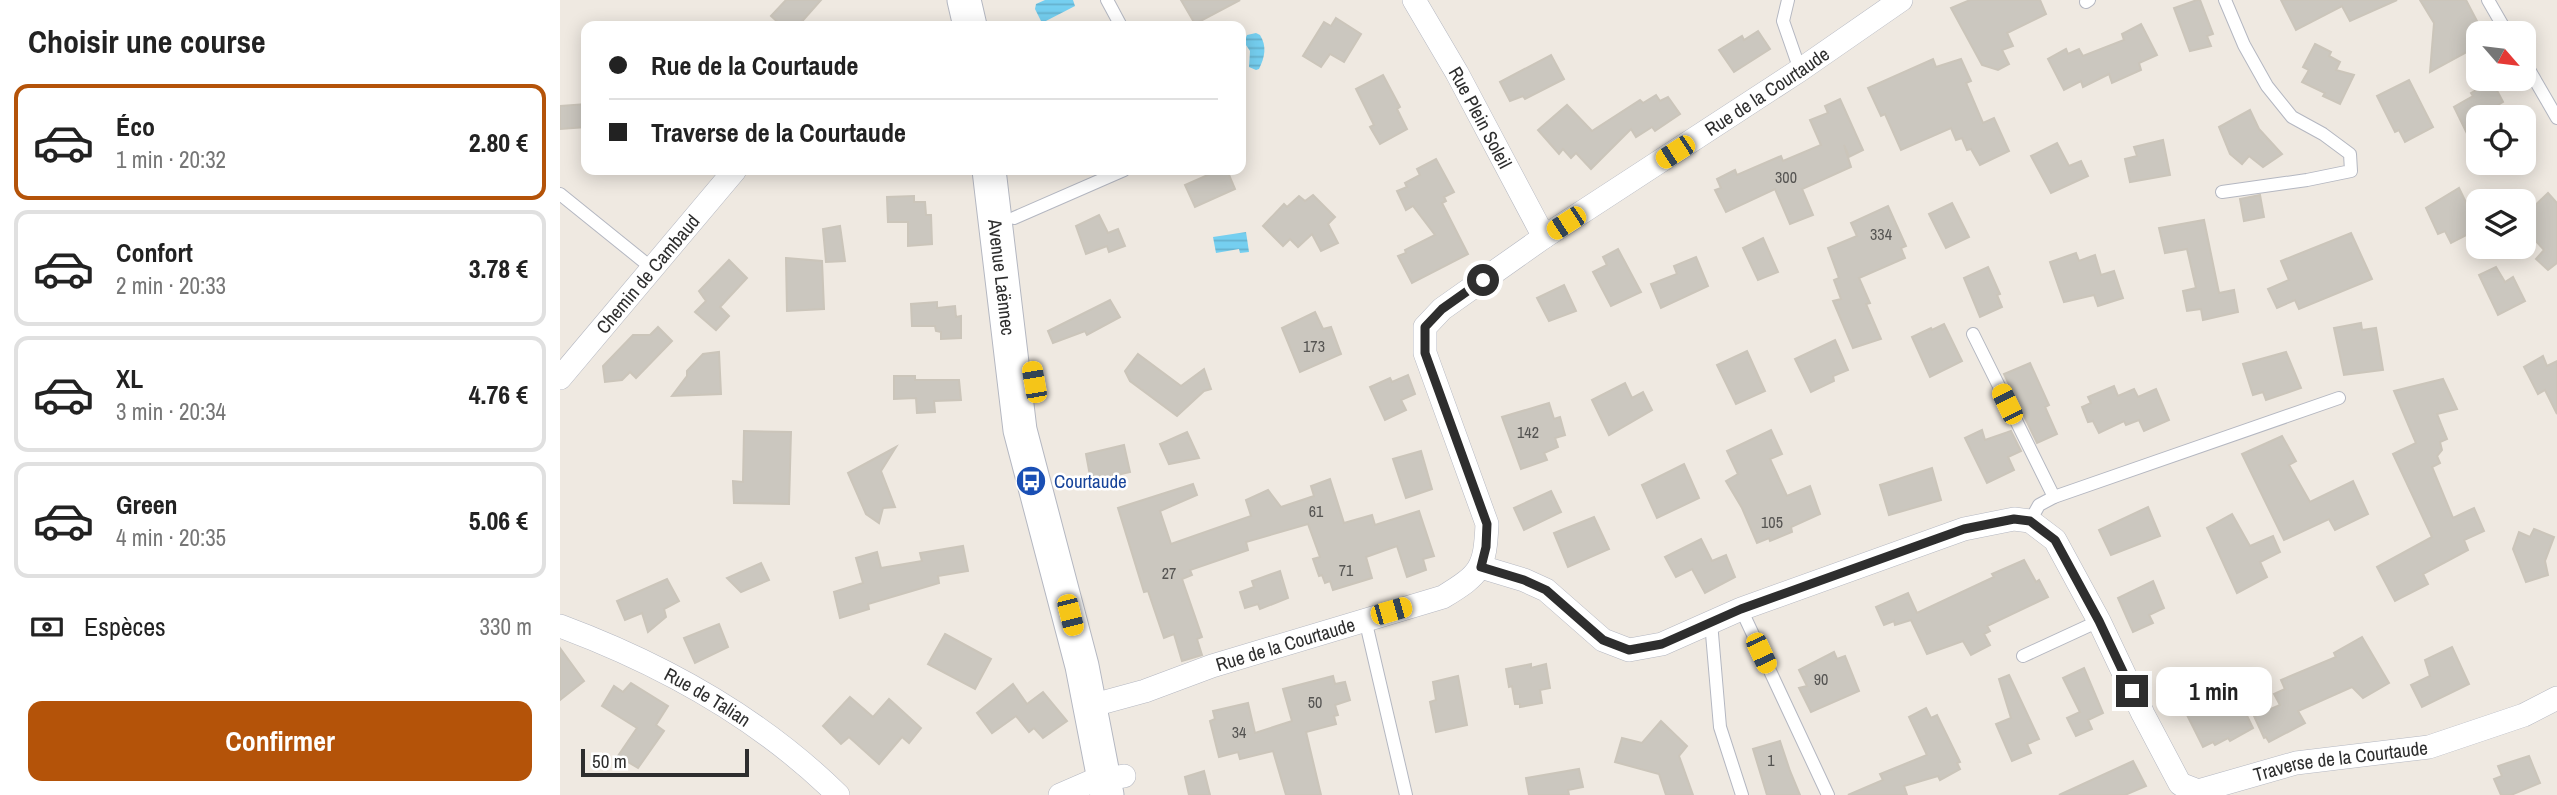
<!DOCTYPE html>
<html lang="fr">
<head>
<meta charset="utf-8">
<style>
  :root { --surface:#fff; --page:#f2f2f2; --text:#222; --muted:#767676; --line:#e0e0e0; --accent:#b45309 }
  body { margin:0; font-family:"Archivo Narrow",sans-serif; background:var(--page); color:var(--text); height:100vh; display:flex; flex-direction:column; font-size:26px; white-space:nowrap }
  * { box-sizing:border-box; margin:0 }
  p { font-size:23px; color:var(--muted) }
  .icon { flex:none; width:38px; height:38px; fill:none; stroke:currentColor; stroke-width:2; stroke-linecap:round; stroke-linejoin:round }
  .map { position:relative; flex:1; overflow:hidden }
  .details { display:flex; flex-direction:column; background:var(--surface); width:560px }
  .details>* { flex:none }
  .guide { position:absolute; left:21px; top:21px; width:665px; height:154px; border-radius:14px; box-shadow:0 4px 18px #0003; display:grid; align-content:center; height:154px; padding:0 28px; background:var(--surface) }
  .needle { width:46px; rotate:118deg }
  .fabs { position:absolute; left:1906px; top:21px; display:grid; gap:14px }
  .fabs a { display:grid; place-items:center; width:70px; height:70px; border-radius:14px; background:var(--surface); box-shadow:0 4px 18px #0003; font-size:35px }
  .scale { position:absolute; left:21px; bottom:18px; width:168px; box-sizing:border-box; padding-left:7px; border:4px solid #2e2e2e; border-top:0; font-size:19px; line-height:24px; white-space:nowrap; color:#2e2e2e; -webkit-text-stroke:5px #fff; paint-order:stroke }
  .end { position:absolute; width:32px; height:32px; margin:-16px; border:9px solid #2e2e2e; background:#fff; box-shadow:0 0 0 4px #fff }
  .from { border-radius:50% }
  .bubble { position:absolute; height:49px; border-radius:14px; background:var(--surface); box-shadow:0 4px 18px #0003; font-size:23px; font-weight:700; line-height:49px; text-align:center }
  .car { position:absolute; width:21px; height:42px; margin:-21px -10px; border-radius:9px; box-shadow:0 0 5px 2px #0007; background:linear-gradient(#f5c518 24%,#345 0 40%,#f5c518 0 76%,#345 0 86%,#f5c518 0) }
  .guide b { display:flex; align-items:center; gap:24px; height:66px; font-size:26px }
  .guide b+b { border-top:2px solid var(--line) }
  .guide i { width:18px; height:18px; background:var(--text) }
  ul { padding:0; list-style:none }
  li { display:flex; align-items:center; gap:21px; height:116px; margin:0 14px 10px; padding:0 14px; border:4px solid var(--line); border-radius:14px }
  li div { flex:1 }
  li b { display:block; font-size:26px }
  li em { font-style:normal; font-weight:700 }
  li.selected { border-color:var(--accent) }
  li>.icon { width:63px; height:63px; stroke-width:1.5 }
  h2 { padding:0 28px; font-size:32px; line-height:84px }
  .pay { display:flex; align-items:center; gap:18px; height:77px; padding:0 28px; font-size:26px }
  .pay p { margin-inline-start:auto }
  .cta { display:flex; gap:14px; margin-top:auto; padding:14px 28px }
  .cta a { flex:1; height:80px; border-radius:14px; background:var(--accent); color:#fff; font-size:28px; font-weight:700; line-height:80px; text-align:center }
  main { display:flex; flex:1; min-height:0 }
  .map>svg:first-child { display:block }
  .water { fill:url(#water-rules) }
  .building { fill:#cbc7bf; stroke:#cbc5ba; stroke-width:2 }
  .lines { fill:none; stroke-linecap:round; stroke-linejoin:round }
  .service-casing { stroke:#b4b7c1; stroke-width:14 }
  .minor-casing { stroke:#b4b7c1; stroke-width:24 }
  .secondary-casing { stroke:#b4b7c1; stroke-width:35 }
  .service { stroke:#fff; stroke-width:12 }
  .minor { stroke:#fff; stroke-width:23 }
  .secondary { stroke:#fff; stroke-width:33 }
  .route { stroke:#2e2e2e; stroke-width:9 }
  .labels { text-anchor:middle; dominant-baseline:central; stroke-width:5; stroke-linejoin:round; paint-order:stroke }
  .number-label { font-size:16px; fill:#555452 }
  .street-label { font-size:19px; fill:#2e2e2e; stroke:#fff }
  .transit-label { font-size:19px; fill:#164399; stroke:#fff; text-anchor:start }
</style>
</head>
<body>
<main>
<section class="details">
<h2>Choisir une course</h2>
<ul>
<li class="selected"><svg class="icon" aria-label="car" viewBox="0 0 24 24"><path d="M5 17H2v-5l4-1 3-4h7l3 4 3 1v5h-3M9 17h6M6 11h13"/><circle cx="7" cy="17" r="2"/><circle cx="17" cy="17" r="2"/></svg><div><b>Éco</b><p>1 min · 20:32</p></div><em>2.80 €</em></li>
<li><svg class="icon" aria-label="car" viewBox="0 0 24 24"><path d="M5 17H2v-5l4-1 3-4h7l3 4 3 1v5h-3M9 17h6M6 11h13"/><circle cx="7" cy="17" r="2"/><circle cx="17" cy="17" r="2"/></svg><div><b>Confort</b><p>2 min · 20:33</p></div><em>3.78 €</em></li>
<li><svg class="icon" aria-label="car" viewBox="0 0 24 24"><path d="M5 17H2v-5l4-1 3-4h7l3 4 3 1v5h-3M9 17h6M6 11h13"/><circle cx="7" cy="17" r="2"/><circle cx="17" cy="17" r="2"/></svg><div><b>XL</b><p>3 min · 20:34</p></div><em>4.76 €</em></li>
<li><svg class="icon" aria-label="car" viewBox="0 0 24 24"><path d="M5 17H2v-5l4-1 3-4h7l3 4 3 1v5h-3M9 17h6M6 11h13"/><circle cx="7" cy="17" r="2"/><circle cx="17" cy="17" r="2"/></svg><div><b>Green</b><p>4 min · 20:35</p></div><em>5.06 €</em></li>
</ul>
<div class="pay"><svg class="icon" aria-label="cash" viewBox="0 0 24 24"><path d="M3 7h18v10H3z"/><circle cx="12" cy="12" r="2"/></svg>Espèces<p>330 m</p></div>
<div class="cta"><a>Confirmer</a></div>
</section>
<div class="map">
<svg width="1997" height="795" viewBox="0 0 1997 795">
  <defs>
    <pattern id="water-rules" width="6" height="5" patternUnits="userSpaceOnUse" patternTransform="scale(1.75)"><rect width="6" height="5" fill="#75cff0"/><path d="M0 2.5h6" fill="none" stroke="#66b2ce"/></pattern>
  </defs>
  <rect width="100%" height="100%" fill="#efe9e1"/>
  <g class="water">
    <polygon points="485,0 513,0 515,6 482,23 475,9 476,4"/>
    <path d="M 696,33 L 700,35 C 707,46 705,57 699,69 L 696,70 L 689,67 L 690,51 L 684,42 L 687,35 Z"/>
    <polygon points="686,232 689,252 680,253 679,249 656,253 653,237"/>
  </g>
  <g class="building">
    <polygon points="226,0 261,0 238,26 222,26 211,16"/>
    <polygon points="621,0 680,0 635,24"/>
    <polygon points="1410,0 1480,0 1486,14 1447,33 1453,46 1442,50 1449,64 1438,70 1422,65 1391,8"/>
    <polygon points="1637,0 1640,0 1653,34 1647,36 1651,46 1630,51 1614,8"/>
    <polygon points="1721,0 1837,0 1790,21 1782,6 1736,30"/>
    <polygon points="1860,0 1906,0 1918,23 1918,46 1870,72 1874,23"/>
    <polygon points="776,18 801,34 784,62 770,54 761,67 743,56 764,22 771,26"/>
    <polygon points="1581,24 1597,55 1579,63 1581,70 1552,83 1549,74 1523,87 1521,81 1504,90 1488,59 1506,49 1508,54 1519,49 1523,56 1564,40 1562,34"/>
    <polygon points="1198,31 1210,49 1174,72 1159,50 1182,36 1184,40"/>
    <polygon points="1755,44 1771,52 1769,56 1780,62 1776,70 1794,75 1780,104 1763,96 1765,93 1742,82 1749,70 1743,67"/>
    <polygon points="991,55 1004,79 965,99 963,96 950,101 940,82"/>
    <polygon points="1373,59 1376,67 1401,59 1411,81 1406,83 1423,123 1434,118 1449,151 1420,165 1411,149 1407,150 1402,138 1396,140 1391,128 1341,150 1325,114 1321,116 1308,88"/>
    <polygon points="823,75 840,107 837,109 847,129 820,144 810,127 814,125 796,89"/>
    <polygon points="1849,80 1873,127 1845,142 1839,130 1835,132 1817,96"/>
    <polygon points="1932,81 1943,102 1918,117 1918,156 1894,107 1913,96 1911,93"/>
    <polygon points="1096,95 1100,101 1108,97 1120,114 1095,131 1092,127 1076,137 1071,129 1031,169 1016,153 1011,158 1003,149 999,154 978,130 1007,105 1032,131 1080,100 1083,103"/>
    <polygon points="1280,99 1303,150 1289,157 1284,145 1291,167 1242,189 1253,215 1230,224 1215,189 1166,212 1155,190 1161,188 1157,179 1175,170 1177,175 1221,156 1223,161 1261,145 1250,120 1268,113 1265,106"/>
    <polygon points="26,104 26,127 0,129 0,106"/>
    <polygon points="1690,110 1699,129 1722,154 1703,167 1689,156 1682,164 1670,154 1659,127"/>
    <polygon points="1603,140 1610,175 1570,182 1565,159 1577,156 1574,147"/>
    <polygon points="1497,143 1509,166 1521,161 1528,176 1491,193 1471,156"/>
    <polygon points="876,159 894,192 884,197 886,201 882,203 908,254 852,283 838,256 846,253 845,250 875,235 853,206 846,210 837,191 847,187 845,183 860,175 857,169"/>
    <polygon points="659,170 667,170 675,189 635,207 625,185"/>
    <polygon points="1899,188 1916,223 1911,226 1914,231 1891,243 1885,231 1878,234 1866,208"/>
    <polygon points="1988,193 1997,203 1997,263 1988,270 1976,259 1984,250 1964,228 1964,216"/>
    <polygon points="753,195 775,217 768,224 778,243 761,251 752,234 738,247 730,239 723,246 703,226 724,204 727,207 739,196 745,201"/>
    <polygon points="1700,195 1704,217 1684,221 1680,199"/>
    <polygon points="354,196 354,202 365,202 366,215 371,215 372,244 348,246 348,222 328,222 327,197"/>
    <polygon points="1392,203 1409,237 1386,248 1369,214"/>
    <polygon points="1328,206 1346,246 1341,248 1345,258 1299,278 1310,303 1306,304 1321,339 1293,348 1273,301 1281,299 1274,280 1279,278 1268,248 1297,236 1291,223"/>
    <polygon points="539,215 548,233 558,229 565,246 549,252 547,246 526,254 516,226"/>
    <polygon points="1644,220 1659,293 1674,290 1678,312 1643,320 1641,309 1627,311 1623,291 1636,288 1627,249 1605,253 1599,228"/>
    <polygon points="280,226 285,261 266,262 263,229"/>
    <polygon points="1791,233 1812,279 1739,309 1735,300 1717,308 1708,289 1729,280 1721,261"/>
    <polygon points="1203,238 1218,272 1198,280 1183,248"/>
    <polygon points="1058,249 1081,292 1051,306 1033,272 1047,265 1043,257"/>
    <polygon points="1516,253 1519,261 1535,255 1541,275 1554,271 1563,298 1538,306 1534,295 1504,302 1490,262"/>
    <polygon points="1136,257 1148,286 1101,308 1091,284 1117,274 1114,266"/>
    <polygon points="226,258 262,261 264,309 227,311"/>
    <polygon points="169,260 187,278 160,307 169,316 156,330 135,312 146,301 139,291"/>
    <polygon points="1428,267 1440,294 1437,295 1442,307 1420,317 1404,278"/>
    <polygon points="1936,267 1945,282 1953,277 1965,301 1938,315 1919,275"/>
    <polygon points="1004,285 1016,311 989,321 977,298"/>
    <polygon points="550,300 560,317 527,335 525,331 493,343 488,331"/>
    <polygon points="377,302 377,308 395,306 396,317 401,316 401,338 381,339 381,332 376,331 375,326 352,326 351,304"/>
    <polygon points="755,312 763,329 771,327 781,354 740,372 722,328"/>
    <polygon points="1801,323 1802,330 1816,328 1823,370 1784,375 1774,328"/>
    <polygon points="1384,324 1402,361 1370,377 1352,337 1371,328 1372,330"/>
    <polygon points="98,327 112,341 76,378 70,372 62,380 45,382 43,366 73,335 90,335"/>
    <polygon points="1275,340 1288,370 1273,376 1274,381 1251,392 1235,359"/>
    <polygon points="1187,351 1205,391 1176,404 1157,365"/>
    <polygon points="159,352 161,394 112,396 127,376 127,371 143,354"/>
    <polygon points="1726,352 1741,388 1706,400 1703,392 1693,395 1683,364"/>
    <polygon points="578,354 621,386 644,369 651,389 644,391 617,416 570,381 565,371"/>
    <polygon points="1983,356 1987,366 1997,361 1997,414 1985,390 1978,394 1964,367"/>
    <polygon points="1470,363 1489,405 1485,407 1497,434 1477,443 1444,374"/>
    <polygon points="848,375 855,394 841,400 846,410 825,420 810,387 830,378 832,382"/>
    <polygon points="334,376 355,376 355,380 399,380 401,400 374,401 375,412 357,413 356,398 334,399"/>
    <polygon points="1883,379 1897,409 1877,414 1887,439 1880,442 1882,450 1877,456 1880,463 1872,467 1893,518 1914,508 1924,531 1904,540 1908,550 1863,574 1868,584 1835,601 1817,567 1872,537 1833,454 1856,443 1834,391"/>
    <polygon points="1065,383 1072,398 1083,392 1092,410 1049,435 1032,400"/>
    <polygon points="1554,386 1558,396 1574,389 1578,397 1596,389 1609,420 1584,431 1579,420 1566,425 1564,421 1539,433 1533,421 1528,422 1522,407 1531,403 1528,397"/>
    <polygon points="989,403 994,419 1000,417 1005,435 995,438 998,447 984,453 987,460 961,469 942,417"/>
    <polygon points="1211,430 1222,454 1210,459 1227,496 1250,486 1260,514 1231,527 1232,532 1210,541 1209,538 1197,543 1182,508 1166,481 1178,474 1167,451"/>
    <polygon points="1422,430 1425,440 1451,431 1461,451 1448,457 1454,470 1427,483 1405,438"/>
    <polygon points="184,431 231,432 229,504 174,503 173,481 183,482"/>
    <polygon points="627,432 639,458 609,464 600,444"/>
    <polygon points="1722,436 1736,461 1729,465 1750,502 1793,481 1808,514 1775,530 1769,519 1724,540 1682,454"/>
    <polygon points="564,445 570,472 531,481 526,454"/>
    <polygon points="336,447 321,471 335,507 323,508 319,523 306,514 288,473"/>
    <polygon points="861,451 872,489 846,498 833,459"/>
    <polygon points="1124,464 1139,498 1097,518 1082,485"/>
    <polygon points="1372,468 1381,500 1329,515 1320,485"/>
    <polygon points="770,479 784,523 812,515 815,525 859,511 874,556 863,559 866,570 847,577 837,546 806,557 812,578 773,590 770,581 765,583 762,575 759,576 753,559 760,557 748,524 686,542 688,550 630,570 632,575 622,579 642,637 637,639 642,655 622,661 614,634 604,638 588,591 584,592 558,508 633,484 637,495 600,511 611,544 691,516 686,500 708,490 721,507 754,496 751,486"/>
    <polygon points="991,491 1001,512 964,530 954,508"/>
    <polygon points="1588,507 1600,536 1551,555 1539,530"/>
    <polygon points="1672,514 1690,546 1713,536 1720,552 1700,562 1707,577 1677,593 1647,528"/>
    <polygon points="1034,517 1049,549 1008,567 994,533"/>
    <polygon points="1974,529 1994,537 1985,561 1988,575 1966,582 1953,549 1959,532 1970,537"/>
    <polygon points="1141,539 1152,561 1166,555 1175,577 1145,593 1132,569 1116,577 1105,557"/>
    <polygon points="403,546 408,571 378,576 379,583 308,604 309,609 280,618 274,592 303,583 296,558 317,552 321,568 362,561 360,553"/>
    <polygon points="1464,560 1476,582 1479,580 1488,597 1427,626 1430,631 1424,634 1430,645 1411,655 1403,641 1367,654 1351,620 1335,625 1334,621 1324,625 1316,607 1348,593 1357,613 1434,577 1432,574"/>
    <polygon points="201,563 209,580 181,592 167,578"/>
    <polygon points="720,571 728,598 700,609 698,604 685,608 680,592 694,587 692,581"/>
    <polygon points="107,579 119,601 104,609 106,617 88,632 82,613 65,620 57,601"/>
    <polygon points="1593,581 1604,608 1589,615 1593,623 1573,632 1558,598"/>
    <polygon points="159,624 168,647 135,663 124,638"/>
    <polygon points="385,634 431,659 415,689 368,664"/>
    <polygon points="1802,637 1829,683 1803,698 1792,687 1738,711 1745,723 1709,742 1706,737 1704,738 1694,716 1720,705 1714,694 1725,689 1721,680 1776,657 1774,653"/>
    <polygon points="1892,647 1909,684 1862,707 1851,685 1870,676 1865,660"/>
    <polygon points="0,648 24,681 0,700"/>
    <polygon points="1274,652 1277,659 1285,656 1299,691 1251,712 1239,688 1247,686 1239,670"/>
    <polygon points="971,664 971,668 986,664 990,688 980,690 982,703 960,707 960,704 955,704 952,686 949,687 946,669"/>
    <polygon points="1524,668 1543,713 1528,720 1532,729 1516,736 1507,718 1520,712 1503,678"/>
    <polygon points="1449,675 1479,739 1467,744 1471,753 1452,761 1436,724 1451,718 1439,679"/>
    <polygon points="773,676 775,684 785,682 790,700 775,705 778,715 774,716 776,724 746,732 761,795 726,795 713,751 680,759 678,752 659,757 650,721 655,719 653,711 688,703 695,733 732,721 723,689"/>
    <polygon points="898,676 907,725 876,732 870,702 876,700 873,682"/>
    <polygon points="71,683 108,706 96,725 104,731 78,768 58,756 77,728 42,706 54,686 63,692"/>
    <polygon points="453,684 467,704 483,692 507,721 483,738 474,728 469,732 456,716 432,733 417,713"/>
    <polygon points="1675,691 1693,728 1670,741 1668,738 1655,745 1653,742 1643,747 1627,715"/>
    <polygon points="290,697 313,717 329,699 361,728 349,743 342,737 319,764 289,737 281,744 263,726"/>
    <polygon points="1366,708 1371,718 1377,715 1400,762 1397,763 1400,769 1380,780 1378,776 1344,786 1347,795 1288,795 1323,780 1320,774 1367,755 1349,717"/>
    <polygon points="1101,721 1127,746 1119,756 1133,795 1106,795 1099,774 1055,762 1062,738 1082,743"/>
    <polygon points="1220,741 1230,771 1240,795 1207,795 1193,749"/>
    <polygon points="1969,756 1980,783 1951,795 1941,795 1934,779 1942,776 1938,766"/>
    <polygon points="1573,761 1586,786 1565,795 1499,795"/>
    <polygon points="1019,769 1023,787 1008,790 1009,795 969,795 966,778"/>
    <polygon points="644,771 650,795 629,795 625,777"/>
  </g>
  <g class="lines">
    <g class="service-casing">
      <g id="service">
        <polyline points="547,0 561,26"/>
        <polyline points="1228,0 1223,21 1240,70"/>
        <polyline points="1928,0 1947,33"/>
        <polyline points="1526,2 1529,0"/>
        <polyline points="1964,61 1997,118"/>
        <polyline points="1662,192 1747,180 1791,171 1790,154 1763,134 1732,117 1707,86 1684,45 1665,0"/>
        <polyline points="0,194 93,269"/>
        <polyline points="454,218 564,170"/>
        <polyline points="1413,334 1494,497"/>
        <polyline points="1470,521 1479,505 1494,497 1779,398"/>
        <polyline points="1181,609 1268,795"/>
        <polyline points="805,619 846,795"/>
        <polyline points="1151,622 1160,727 1182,795"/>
        <polyline points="1463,656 1539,621"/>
      </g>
    </g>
    <g class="minor-casing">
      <g id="minor">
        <path id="s1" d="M 854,0 L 897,73 L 984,237"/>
        <path id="s2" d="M 0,378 L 175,170"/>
        <path id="s3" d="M 921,567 L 964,580 L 986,590 L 1043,640 L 1069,650 L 1102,644 L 1181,609 L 1404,529 L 1454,519 L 1470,521 L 1495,540 L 1539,621 L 1583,714 L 1620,784 L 1638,791 L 1736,763 L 1869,747 L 1964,715 L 1997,698"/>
        <path id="s4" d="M 0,626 C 102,664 200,718 278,795"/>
        <path id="s5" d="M 530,706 L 585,691 L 652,666 L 883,597 C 921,574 925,568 927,524 L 865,353 L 865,327 L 882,309 L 984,237 L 1240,70 L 1341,0"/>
        <polyline points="500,795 530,782 564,776"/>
      </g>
    </g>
    <g class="secondary-casing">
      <g id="secondary">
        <polyline points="404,0 410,26"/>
        <path id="s6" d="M 429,170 L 460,430 L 522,666 L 547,795"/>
      </g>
    </g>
    <use href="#service" class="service"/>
    <use href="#minor" class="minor"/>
    <use href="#secondary" class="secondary"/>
  </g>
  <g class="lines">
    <polyline class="route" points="923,280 882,309 865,327 865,353 927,524 926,547 921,567 964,580 986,590 1043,640 1069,650 1102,644 1181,609 1404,529 1454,519 1470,521 1495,540 1539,621 1572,691"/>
  </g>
  <defs>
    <g id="bus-disc" transform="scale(1.575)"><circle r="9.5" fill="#1a4fb4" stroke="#fff"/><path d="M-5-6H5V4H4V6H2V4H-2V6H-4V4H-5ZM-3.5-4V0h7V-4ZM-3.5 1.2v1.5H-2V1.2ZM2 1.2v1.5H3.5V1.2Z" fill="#fff"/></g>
  </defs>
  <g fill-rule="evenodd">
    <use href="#bus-disc" x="471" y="481"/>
  </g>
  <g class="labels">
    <g class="number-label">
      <text x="1226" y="177">300</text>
      <text x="1321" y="234">334</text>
      <text x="754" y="346">173</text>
      <text x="968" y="432">142</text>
      <text x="756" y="511">61</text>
      <text x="1212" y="522">105</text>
      <text x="786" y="570">71</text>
      <text x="609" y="573">27</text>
      <text x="1261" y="679">90</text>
      <text x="755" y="702">50</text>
      <text x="679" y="732">34</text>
      <text x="1211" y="760">1</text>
    </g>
    <g class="street-label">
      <text stroke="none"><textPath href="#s5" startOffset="1085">Rue de la Courtaude</textPath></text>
      <text stroke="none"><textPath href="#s1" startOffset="135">Rue Plein Soleil</textPath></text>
      <text stroke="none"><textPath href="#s2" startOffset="136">Chemin de Cambaud</textPath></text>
      <text stroke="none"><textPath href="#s6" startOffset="108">Avenue Laënnec</textPath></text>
      <text stroke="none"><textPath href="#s5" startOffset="205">Rue de la Courtaude</textPath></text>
      <text stroke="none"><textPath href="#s4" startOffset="164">Rue de Talian</textPath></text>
      <text stroke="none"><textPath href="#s3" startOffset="1068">Traverse de la Courtaude</textPath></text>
    </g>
    <g class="transit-label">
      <text x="494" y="481">Courtaude</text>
    </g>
  </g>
</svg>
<div class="fabs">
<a><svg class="needle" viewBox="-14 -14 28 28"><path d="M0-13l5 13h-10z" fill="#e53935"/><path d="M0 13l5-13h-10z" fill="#767676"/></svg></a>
<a><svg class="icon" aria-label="locate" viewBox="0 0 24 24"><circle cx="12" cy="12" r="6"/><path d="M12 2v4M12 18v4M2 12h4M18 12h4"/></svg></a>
<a><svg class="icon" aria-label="layers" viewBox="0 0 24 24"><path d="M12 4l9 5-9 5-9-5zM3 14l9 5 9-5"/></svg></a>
</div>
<div class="scale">50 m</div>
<i class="end from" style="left:923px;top:280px"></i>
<i class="end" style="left:1572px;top:691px"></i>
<div class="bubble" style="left:1596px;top:667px;width:116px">1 min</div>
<i class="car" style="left:1115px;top:152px;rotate:237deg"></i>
<i class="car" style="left:1006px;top:223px;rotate:237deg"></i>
<i class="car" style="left:474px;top:382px;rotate:350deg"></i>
<i class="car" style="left:1447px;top:404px;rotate:334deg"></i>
<i class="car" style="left:831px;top:611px;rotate:74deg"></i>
<i class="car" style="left:510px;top:615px;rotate:166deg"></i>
<i class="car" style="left:1201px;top:653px;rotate:155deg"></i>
<div class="guide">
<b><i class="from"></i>Rue de la Courtaude</b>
<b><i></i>Traverse de la Courtaude</b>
</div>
</div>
</main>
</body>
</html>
